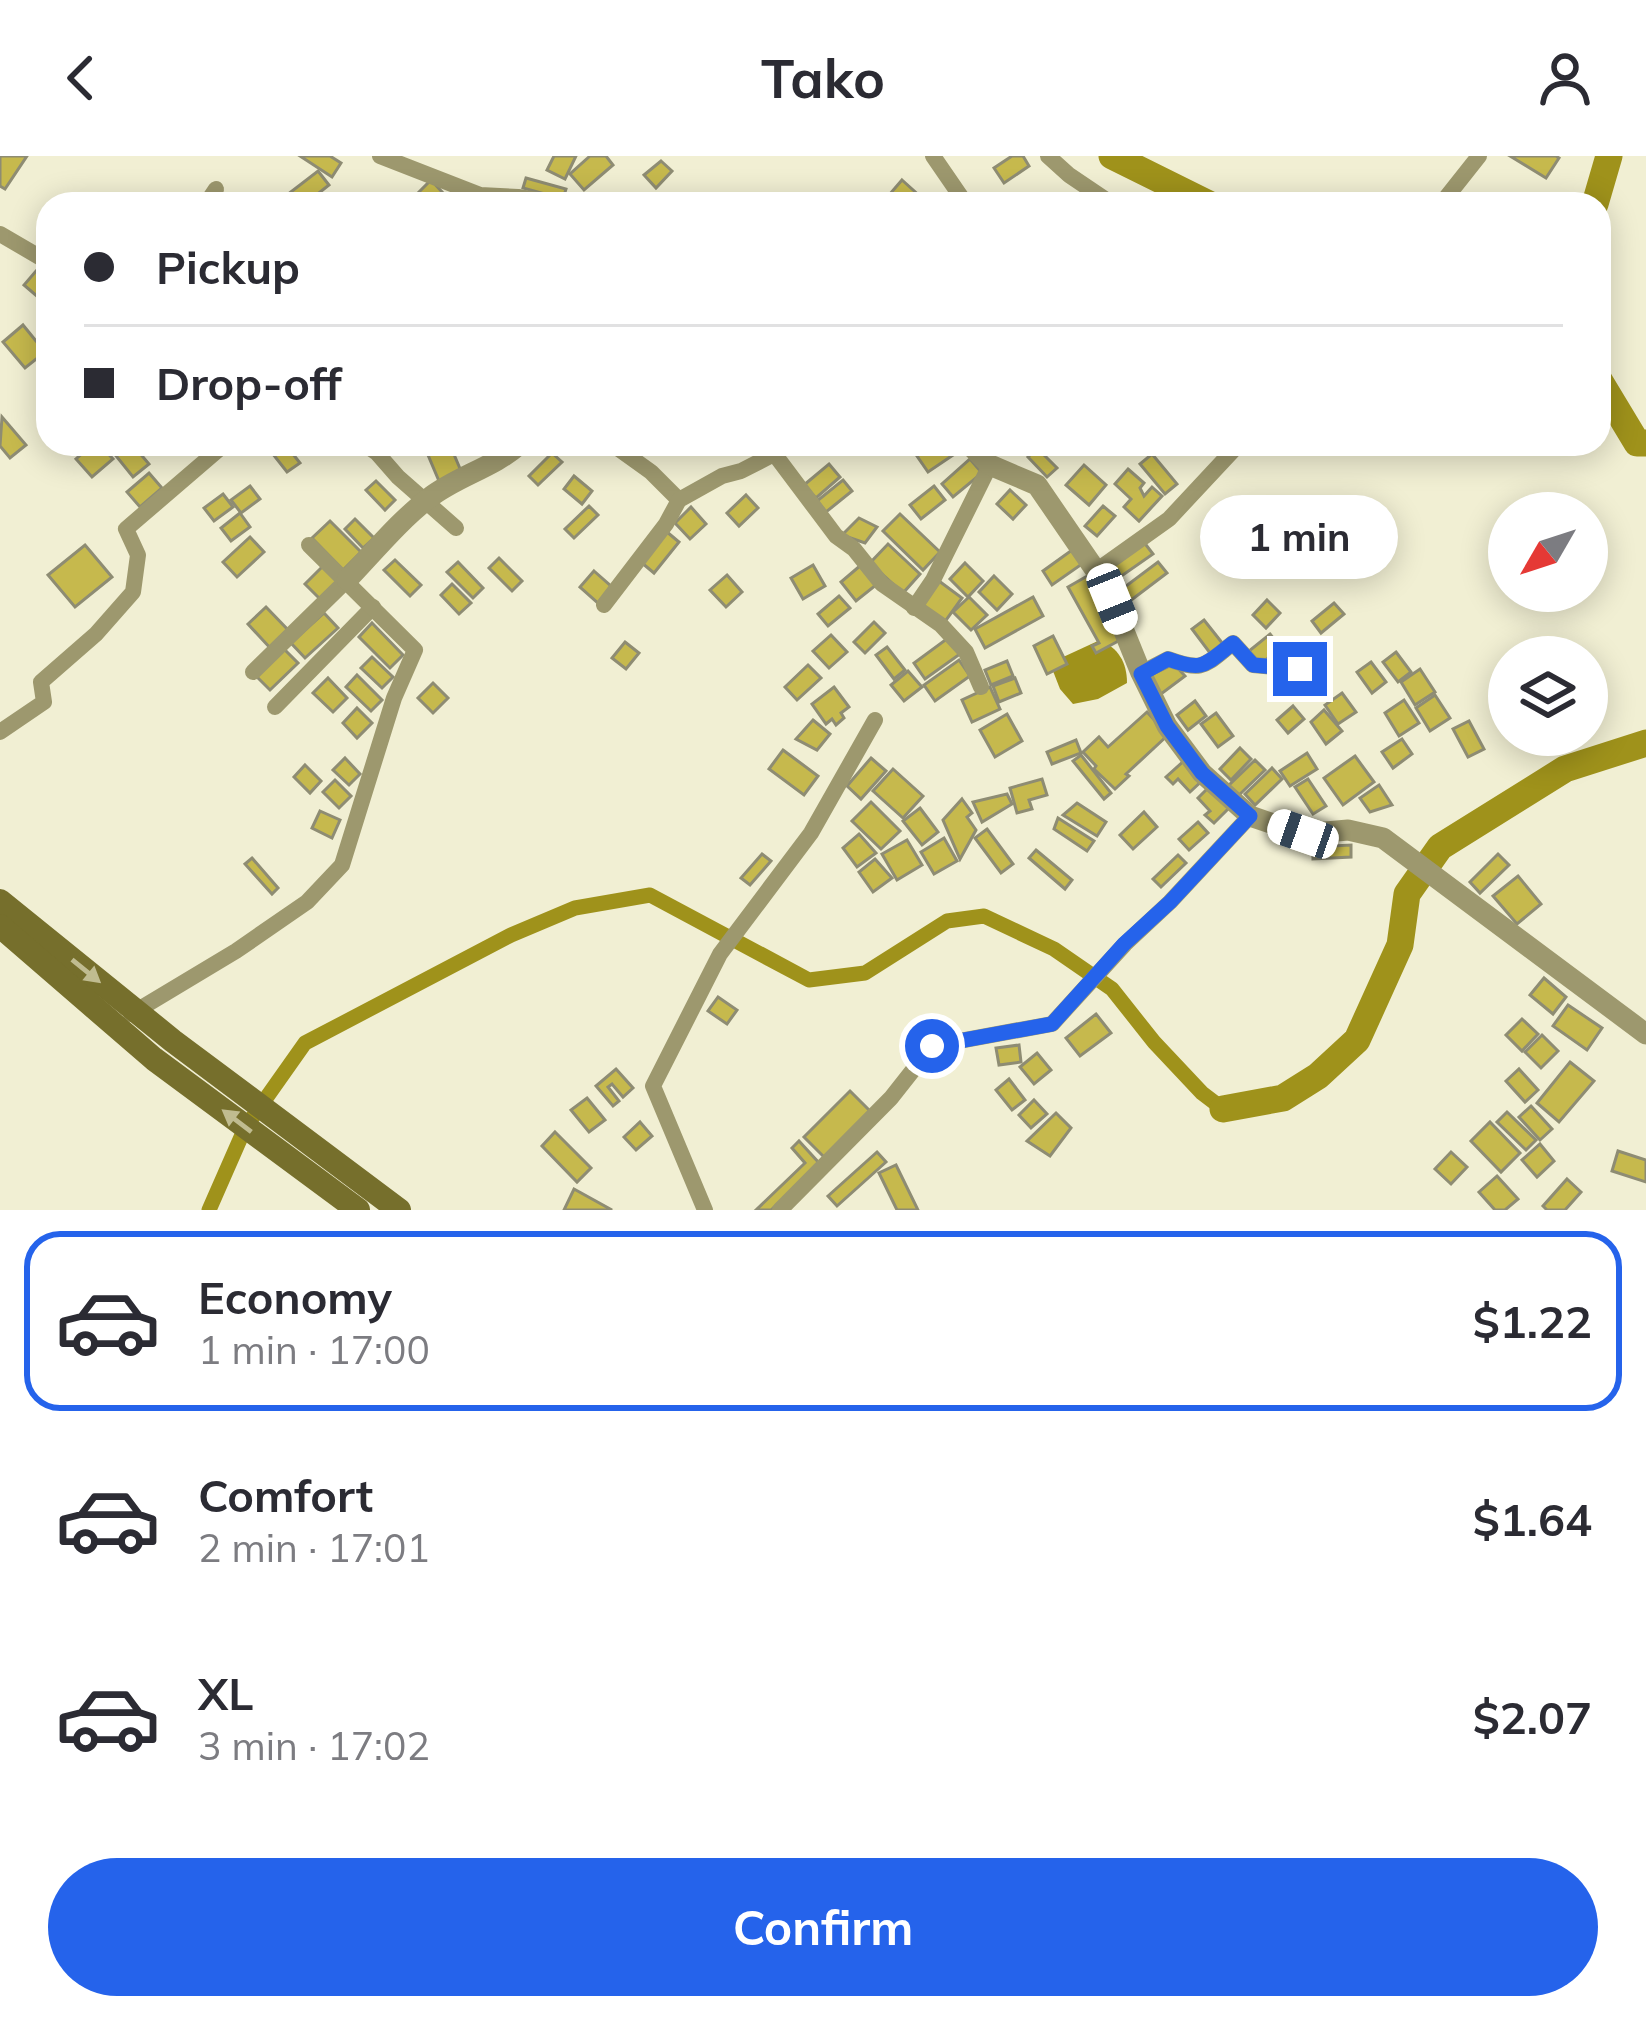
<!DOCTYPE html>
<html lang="en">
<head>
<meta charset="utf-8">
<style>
  :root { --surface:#fff; --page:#f7f7f7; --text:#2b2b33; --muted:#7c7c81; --line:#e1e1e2; --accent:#2563eb }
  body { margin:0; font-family:Mulish,sans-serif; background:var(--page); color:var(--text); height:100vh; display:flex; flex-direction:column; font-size:45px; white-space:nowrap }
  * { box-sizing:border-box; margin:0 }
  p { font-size:39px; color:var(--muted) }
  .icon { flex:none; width:66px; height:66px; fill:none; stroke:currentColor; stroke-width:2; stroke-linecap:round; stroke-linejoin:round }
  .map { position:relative; height:1054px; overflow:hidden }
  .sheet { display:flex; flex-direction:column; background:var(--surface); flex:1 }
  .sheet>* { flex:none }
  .banner { position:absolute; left:36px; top:36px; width:1575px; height:264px; border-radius:36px; box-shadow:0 6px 30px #0003; display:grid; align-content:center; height:264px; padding:0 48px; background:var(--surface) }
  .needle { width:78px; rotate:231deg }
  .buttons { position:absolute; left:1488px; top:336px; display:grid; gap:24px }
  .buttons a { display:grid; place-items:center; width:120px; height:120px; border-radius:50%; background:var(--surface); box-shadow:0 6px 30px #0003; font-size:60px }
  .end { position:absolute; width:54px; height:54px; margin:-27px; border:15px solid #2563eb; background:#fff; box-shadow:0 0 0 6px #fff }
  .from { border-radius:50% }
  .bubble { position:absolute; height:84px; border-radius:42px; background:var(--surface); box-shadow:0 6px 30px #0003; font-size:39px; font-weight:700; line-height:84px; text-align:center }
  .car { position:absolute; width:36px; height:72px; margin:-36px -18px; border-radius:15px; box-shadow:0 0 9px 3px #0007; background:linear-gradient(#fff 24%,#345 0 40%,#fff 0 76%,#345 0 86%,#fff 0) }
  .banner b { display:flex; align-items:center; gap:42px; height:114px; font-size:45px }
  .banner b+b { border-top:3px solid var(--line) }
  .banner i { width:30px; height:30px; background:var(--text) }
  ul { padding:21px 0 0; list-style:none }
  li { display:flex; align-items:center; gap:36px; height:180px; margin:0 24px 18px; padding:0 24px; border:6px solid transparent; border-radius:36px }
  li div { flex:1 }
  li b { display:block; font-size:45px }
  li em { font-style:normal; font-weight:700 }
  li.on { border-color:var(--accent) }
  li>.icon { width:108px; height:108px; stroke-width:1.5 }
  .action { display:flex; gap:24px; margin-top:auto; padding:24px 48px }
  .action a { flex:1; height:138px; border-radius:72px; background:var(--accent); color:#fff; font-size:48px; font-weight:700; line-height:138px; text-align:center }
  header { display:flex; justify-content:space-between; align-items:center; height:156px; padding:0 48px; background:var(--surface); font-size:54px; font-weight:700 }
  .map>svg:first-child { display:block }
  .water { fill:#9f921b }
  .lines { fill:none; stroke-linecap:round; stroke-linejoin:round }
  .canal { stroke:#9f921b; stroke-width:15 }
  .river { stroke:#9f921b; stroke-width:27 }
  .building { fill:#c6b94d; stroke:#8e8c73; stroke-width:3 }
  .minor { stroke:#9d986e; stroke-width:16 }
  .tertiary { stroke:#9d986e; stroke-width:21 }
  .secondary { stroke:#766f2c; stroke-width:24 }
  .oneway { fill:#c0bc90 }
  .route { stroke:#2563eb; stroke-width:15 }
</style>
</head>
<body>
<header><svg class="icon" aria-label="back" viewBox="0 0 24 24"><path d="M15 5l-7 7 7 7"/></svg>Tako<svg class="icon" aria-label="person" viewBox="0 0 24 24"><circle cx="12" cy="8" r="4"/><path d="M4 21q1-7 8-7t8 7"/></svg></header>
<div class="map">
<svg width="1646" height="1054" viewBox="0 0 1646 1054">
  <rect width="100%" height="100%" fill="#f1efd3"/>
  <path class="water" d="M 1100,484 C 1118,492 1127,506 1127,527 L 1098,543 L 1073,548 L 1060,533 L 1053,515 L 1061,502 Z"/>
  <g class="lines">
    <polyline class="canal" points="209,1054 245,972 305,887 511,779 575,752 650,739 809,824 865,817 947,765 984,760 1054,793 1112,833 1154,886 1202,937 1223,953"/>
    <g class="river">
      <polyline points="1112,0 1209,48"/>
      <polyline points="1595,48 1609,0"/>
      <polyline points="1599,224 1637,287 1646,287"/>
      <polyline points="1223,953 1283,942 1318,920 1357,884 1400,789 1407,738 1440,691 1565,613 1646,587"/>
    </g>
  </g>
  <g class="building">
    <polygon points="0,0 27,0 5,33 0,30"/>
    <polygon points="300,0 330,0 341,7 332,21"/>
    <polygon points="554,0 576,0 565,23 547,14"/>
    <polygon points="590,0 606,0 613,9 584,34 570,18"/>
    <polygon points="1012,0 1023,0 1029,10 1004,27 994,12"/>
    <polygon points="1510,0 1556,0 1559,2 1546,22"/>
    <polygon points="661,5 672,15 656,32 644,19"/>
    <polygon points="318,15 329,29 305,48 288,48 283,42"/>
    <polygon points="526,22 566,33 563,43 523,32"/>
    <polygon points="431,24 443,37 432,48 418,48 413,42"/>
    <polygon points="902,24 922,42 916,48 899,48 889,39"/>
    <polygon points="36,115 48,125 48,132 39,142 24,129"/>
    <polygon points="23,169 45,196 25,212 3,186"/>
    <polygon points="2,261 26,289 10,302 0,290"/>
    <polygon points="93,288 99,288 113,303 92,321 76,303"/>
    <polygon points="112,288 132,288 149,308 133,321 109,291"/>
    <polygon points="265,288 285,288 300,307 287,316"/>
    <polygon points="934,288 950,288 956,297 928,316 917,300"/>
    <polygon points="450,289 461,315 439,325 428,299"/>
    <polygon points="1037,292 1057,312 1047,321 1028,301"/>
    <polygon points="552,297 562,306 538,329 529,320"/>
    <polygon points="1152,298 1177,328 1165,338 1140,308"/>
    <polygon points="970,303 982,317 953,341 942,328"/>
    <polygon points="829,308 840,321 816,342 804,329"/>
    <polygon points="1084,309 1106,329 1089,349 1066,329"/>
    <polygon points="1128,313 1144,327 1140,332 1144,340 1152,331 1162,340 1139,365 1124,351 1131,343 1115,328"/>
    <polygon points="149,317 162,332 140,351 127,336"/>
    <polygon points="574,320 592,335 582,348 564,333"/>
    <polygon points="843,324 852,335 826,356 817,345"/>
    <polygon points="376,325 395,344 385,354 366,334"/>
    <polygon points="250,330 260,343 241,357 231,344"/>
    <polygon points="934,330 945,344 921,363 910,349"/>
    <polygon points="1010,334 1026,349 1013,363 997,348"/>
    <polygon points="223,338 233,351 214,365 204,352"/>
    <polygon points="746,339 758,352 739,370 727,357"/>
    <polygon points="589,350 598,359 574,382 565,373"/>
    <polygon points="1103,350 1115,360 1097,380 1085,370"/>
    <polygon points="691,351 706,368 690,383 675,367"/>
    <polygon points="240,357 250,371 231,385 221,372"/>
    <polygon points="900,358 940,396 923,414 883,375"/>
    <polygon points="859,362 877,371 865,387 842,379"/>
    <polygon points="355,363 374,382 363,392 345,373"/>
    <polygon points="330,365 361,396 343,414 312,382"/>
    <polygon points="667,376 679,386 654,417 642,407"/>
    <polygon points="250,381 264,396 237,421 223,406"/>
    <polygon points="1143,385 1153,398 1110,428 1101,415"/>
    <polygon points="888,388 920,418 903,437 870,407"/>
    <polygon points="85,389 112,421 75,451 48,419"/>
    <polygon points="1072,394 1082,408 1052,429 1043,415"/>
    <polygon points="499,402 522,425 512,435 489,412"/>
    <polygon points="395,404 421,429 410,440 384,414"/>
    <polygon points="458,406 483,432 473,442 447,416"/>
    <polygon points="1158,406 1167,417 1122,451 1114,439"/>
    <polygon points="965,407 983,425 968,441 950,423"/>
    <polygon points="813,409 825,430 803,443 791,422"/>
    <polygon points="861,409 876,429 856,445 841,426"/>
    <polygon points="323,410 339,426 321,444 305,428"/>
    <polygon points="594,415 612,431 598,447 580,431"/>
    <polygon points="727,419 742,436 726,451 710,434"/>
    <polygon points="1089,419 1124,482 1096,497 1092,490 1099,487 1068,431"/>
    <polygon points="994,420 1012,438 997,454 979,436"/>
    <polygon points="939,425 962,442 944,467 921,450"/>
    <polygon points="452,428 471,447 459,458 441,439"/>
    <polygon points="839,440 850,452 828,470 818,458"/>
    <polygon points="969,441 987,459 971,474 953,456"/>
    <polygon points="1033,441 1043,460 985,492 975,473"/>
    <polygon points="1267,444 1280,457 1266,472 1253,459"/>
    <polygon points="1334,447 1344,458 1321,477 1312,465"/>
    <polygon points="266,451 291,477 272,494 248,468"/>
    <polygon points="324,457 338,472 305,502 291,487"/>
    <polygon points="1204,464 1223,488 1210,497 1192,473"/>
    <polygon points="874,466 885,477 865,497 854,486"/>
    <polygon points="372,467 403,499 390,512 359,481"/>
    <polygon points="1270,478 1281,492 1259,509 1249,495"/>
    <polygon points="831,479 847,496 829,512 813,495"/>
    <polygon points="1053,480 1067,508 1047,518 1034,490"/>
    <polygon points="948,482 960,498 925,523 914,507"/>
    <polygon points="625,486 639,497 626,513 612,502"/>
    <polygon points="887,491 905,514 894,523 876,499"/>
    <polygon points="284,493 298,507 270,534 256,520"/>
    <polygon points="1396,496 1411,516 1398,526 1383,506"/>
    <polygon points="372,501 393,521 382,532 361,512"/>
    <polygon points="959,504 970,520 935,545 924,529"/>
    <polygon points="1007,505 1013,520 991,529 985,514"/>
    <polygon points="1371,506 1386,526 1372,537 1357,516"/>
    <polygon points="1174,508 1185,520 1161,538 1147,521"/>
    <polygon points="808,509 821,522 797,544 785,531"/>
    <polygon points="1420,513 1435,536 1415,549 1401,526"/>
    <polygon points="908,515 922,531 904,545 891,529"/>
    <polygon points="357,519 382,544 371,555 346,531"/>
    <polygon points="328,522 347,542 333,556 313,537"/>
    <polygon points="1015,522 1021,537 999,546 993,530"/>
    <polygon points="433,527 448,542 433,557 418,542"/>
    <polygon points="834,531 849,551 841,557 844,562 836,569 832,563 826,568 812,548"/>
    <polygon points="990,531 1000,553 972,566 962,544"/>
    <polygon points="1342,537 1356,556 1338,568 1325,549"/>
    <polygon points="1435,539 1450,562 1430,575 1416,552"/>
    <polygon points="1404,544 1419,567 1399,580 1385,557"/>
    <polygon points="1195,545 1206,560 1188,574 1177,559"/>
    <polygon points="1293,550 1304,563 1288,577 1277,564"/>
    <polygon points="357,552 372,567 357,582 343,567"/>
    <polygon points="1324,554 1342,575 1326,588 1311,566"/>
    <polygon points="1147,556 1168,579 1126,618 1129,620 1115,633 1094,613 1096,610 1083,596 1099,581 1108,591"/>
    <polygon points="1216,557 1233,580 1218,591 1201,568"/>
    <polygon points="1007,558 1022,585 995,601 980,574"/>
    <polygon points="813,564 830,578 817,594 796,583"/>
    <polygon points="1469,565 1484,593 1468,601 1453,573"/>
    <polygon points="1402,583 1412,598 1393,612 1382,596"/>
    <polygon points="1076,584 1081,597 1052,608 1047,596"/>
    <polygon points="1240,592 1251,603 1231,624 1220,613"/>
    <polygon points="783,594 818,620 804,639 769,613"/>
    <polygon points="1307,597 1317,613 1290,630 1280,615"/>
    <polygon points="1081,599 1111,637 1104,643 1073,605"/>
    <polygon points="1355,600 1374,626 1343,649 1324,622"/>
    <polygon points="345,602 360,618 349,629 333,614"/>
    <polygon points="871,602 886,615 861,643 847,630"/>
    <polygon points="1186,603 1204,623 1190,636 1178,623 1173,628 1166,621"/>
    <polygon points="1255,604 1265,614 1238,640 1228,630"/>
    <polygon points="305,609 321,625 310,637 294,621"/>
    <polygon points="1272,612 1282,623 1255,649 1245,638"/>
    <polygon points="893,613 923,640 903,662 873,635"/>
    <polygon points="1042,623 1047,639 1029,644 1032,653 1017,657 1010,632"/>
    <polygon points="1308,623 1326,650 1313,658 1295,631"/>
    <polygon points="335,624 351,640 339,652 323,636"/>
    <polygon points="1211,629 1232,649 1214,667 1205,659 1210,655 1198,642"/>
    <polygon points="1379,629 1392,649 1370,656 1360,642"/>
    <polygon points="1007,638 1012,648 982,666 973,646"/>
    <polygon points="962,643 972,657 967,661 976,674 960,703 943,664"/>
    <polygon points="871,646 900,675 881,693 852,665"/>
    <polygon points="1077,647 1106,666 1097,680 1063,659"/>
    <polygon points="920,652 938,676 922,689 903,665"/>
    <polygon points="320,655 340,664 332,682 312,672"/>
    <polygon points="1144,656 1157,671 1133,693 1120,679"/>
    <polygon points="1058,662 1094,685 1087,695 1054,673"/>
    <polygon points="1198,666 1208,677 1189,694 1179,683"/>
    <polygon points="987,673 1013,708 1001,717 975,682"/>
    <polygon points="859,678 876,697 857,711 843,692"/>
    <polygon points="944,682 957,705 934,718 921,696"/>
    <polygon points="907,684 922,709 897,724 882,698"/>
    <polygon points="1351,689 1351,701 1313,703 1313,691"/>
    <polygon points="1036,694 1072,724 1065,733 1029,702"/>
    <polygon points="762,698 771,705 750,729 741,722"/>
    <polygon points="1498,698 1509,709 1480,737 1470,726"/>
    <polygon points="1178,699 1186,707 1161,731 1153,723"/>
    <polygon points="252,702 278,732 272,738 245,708"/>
    <polygon points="875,703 892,722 873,736 859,716"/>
    <polygon points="1518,720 1541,748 1517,768 1493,740"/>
    <polygon points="1544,822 1566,841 1553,858 1530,839"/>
    <polygon points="718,841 737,854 727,868 708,855"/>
    <polygon points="1568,849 1602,872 1587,894 1553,870"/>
    <polygon points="1096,858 1111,877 1080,900 1066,882"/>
    <polygon points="1522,863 1538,878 1522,895 1506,879"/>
    <polygon points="1542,879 1558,895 1541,912 1525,896"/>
    <polygon points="1019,889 1021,906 999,909 996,892"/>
    <polygon points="1037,897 1051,914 1034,928 1020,911"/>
    <polygon points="1570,906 1594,925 1559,966 1537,947"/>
    <polygon points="616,913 633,932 623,941 612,928 608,931 619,945 613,950 596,930"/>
    <polygon points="1519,913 1538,934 1525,946 1506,925"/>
    <polygon points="1009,923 1025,944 1012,954 996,934"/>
    <polygon points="850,935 870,955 824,1001 804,981"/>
    <polygon points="587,942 605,964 589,976 571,954"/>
    <polygon points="1034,944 1047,958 1031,972 1019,959"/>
    <polygon points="1531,950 1552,973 1540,984 1519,961"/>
    <polygon points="1507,956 1536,984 1526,994 1497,966"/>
    <polygon points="1056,957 1071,972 1050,1000 1027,985"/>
    <polygon points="640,966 652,980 636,994 624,981"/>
    <polygon points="1490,966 1520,997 1501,1016 1471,985"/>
    <polygon points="555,976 591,1012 577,1026 542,990"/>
    <polygon points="799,985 820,1008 771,1054 756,1054 805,1007 792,992"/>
    <polygon points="1540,988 1554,1005 1537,1021 1522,1004"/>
    <polygon points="1618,995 1646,1004 1646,1026 1612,1015"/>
    <polygon points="877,996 886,1006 837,1050 828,1040"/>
    <polygon points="1451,996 1467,1011 1451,1028 1435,1013"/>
    <polygon points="896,1009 918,1054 897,1054 879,1017"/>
    <polygon points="1497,1020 1518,1043 1505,1054 1495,1054 1479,1036"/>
    <polygon points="1567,1023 1581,1036 1565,1054 1547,1054 1543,1050"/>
    <polygon points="574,1033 612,1054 564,1054"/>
  </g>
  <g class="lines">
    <g class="minor">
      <polyline points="380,0 480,39 518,41 563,48"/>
      <polyline points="933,0 966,48"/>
      <polyline points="1048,0 1069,19 1112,48"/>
      <polyline points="206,48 216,33"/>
      <polyline points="1441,48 1479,0"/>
      <polyline points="0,78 48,106"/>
      <polyline points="364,288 377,297 398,321 456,372"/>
      <polyline points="612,288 651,316 679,344"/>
      <polyline points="767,288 836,380 854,393 882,428 941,469 966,496 981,531"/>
      <polyline points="1096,415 1169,363 1239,288"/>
      <polyline points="604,449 666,368 679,344 722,320 741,315 774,298"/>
      <polyline points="914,452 933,424 990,309"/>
      <polyline points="253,516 347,424"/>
      <path d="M 1141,517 L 1168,503 C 1204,516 1204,510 1233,487 L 1253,509 L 1300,513"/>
      <polyline points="275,551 373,451"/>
      <polyline points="0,576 44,546 41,526 96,478 133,436 138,399 126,373 225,288"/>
      <polyline points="131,858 236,795 307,746 342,709 394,542 415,494 309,389"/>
      <polyline points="705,1054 653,930 720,798 811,677 875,564"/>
      <polyline points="780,1054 891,942 932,890 1052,868 1125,788 1170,746 1250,660"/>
    </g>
    <g class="tertiary">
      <polyline points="969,288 990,309 1037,329 1096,415 1111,443 1141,517 1167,570 1202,617 1250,660 1303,678 1348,674 1383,682 1646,878"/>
      <path d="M 347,424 C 373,397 399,365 429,342 C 457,320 493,312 520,288"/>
    </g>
    <g class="secondary">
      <polyline points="0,745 173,885 399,1054"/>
      <polyline points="0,770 154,903 358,1054"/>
    </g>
  </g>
  <defs><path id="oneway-solid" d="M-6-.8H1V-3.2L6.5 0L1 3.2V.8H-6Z" transform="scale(3)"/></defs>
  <g class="oneway">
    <use href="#oneway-solid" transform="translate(86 815) rotate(39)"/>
    <use href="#oneway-solid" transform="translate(237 965) rotate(-143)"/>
  </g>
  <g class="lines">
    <path class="route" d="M 932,890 L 1052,868 L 1124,788 L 1170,746 L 1250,660 L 1202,617 L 1167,570 L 1141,518 L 1168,503 C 1204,516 1204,509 1233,487 L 1253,509 L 1300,513"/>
  </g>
</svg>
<div class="buttons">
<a><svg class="needle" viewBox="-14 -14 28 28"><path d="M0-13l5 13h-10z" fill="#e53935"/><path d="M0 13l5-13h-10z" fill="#7c7c81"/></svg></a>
<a><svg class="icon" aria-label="layers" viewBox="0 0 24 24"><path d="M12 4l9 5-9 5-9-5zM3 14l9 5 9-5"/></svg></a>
</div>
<i class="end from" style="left:932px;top:890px"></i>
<i class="end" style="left:1300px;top:513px"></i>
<div class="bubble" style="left:1200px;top:339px;width:198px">1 min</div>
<i class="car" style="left:1112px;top:443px;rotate:158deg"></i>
<i class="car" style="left:1303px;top:678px;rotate:289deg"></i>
<div class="banner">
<b><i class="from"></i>Pickup</b>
<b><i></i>Drop-off</b>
</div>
</div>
<section class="sheet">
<ul>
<li class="on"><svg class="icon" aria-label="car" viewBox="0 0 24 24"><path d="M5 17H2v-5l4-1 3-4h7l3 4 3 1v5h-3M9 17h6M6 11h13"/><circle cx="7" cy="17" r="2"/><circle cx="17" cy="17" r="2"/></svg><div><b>Economy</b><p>1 min · 17:00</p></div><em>$1.22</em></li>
<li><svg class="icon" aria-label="car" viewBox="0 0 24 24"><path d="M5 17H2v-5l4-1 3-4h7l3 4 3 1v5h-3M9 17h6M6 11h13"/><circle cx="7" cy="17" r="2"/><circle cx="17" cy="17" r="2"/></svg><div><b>Comfort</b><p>2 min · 17:01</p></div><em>$1.64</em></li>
<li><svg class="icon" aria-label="car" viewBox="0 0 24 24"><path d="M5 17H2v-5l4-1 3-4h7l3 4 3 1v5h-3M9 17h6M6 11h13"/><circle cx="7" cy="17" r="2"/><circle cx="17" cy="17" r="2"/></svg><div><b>XL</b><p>3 min · 17:02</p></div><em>$2.07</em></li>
</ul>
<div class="action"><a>Confirm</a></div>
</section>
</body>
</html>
